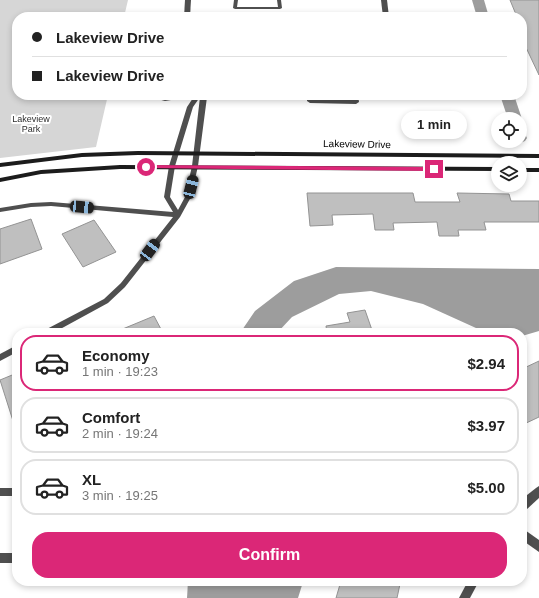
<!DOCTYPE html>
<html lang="en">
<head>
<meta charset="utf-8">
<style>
  :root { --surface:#fff; --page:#f6f6f6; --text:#222; --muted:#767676; --line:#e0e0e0; --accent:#db2777 }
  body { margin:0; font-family:Arial,sans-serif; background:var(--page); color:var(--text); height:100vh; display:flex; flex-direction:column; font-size:15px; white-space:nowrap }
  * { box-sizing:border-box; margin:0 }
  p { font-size:13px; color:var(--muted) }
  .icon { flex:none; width:22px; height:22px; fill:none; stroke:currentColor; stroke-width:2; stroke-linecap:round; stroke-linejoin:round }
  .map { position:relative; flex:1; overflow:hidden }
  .sheet { position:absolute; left:12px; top:328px; width:515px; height:258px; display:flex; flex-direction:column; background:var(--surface); border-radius:16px; box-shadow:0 2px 6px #0003 }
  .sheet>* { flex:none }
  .banner { position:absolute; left:12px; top:12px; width:515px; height:88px; border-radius:16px; box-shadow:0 2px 6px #0003; display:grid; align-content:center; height:88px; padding:0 20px; background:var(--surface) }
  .fabs { position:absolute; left:491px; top:112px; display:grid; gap:8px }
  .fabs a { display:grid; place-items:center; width:36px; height:36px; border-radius:50%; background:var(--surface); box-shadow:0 2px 6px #0003; font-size:20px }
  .end { position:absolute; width:18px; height:18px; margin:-9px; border:5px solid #db2777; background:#fff; box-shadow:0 0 0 2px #fff }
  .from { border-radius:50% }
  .bubble { position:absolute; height:28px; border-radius:14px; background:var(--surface); box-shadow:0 2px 6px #0003; font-size:13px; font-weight:600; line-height:28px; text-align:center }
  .car { position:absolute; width:12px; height:24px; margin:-12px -6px; border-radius:5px; box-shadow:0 0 3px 1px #0007; background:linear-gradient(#222 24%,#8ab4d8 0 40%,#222 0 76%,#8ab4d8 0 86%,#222 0) }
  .banner b { display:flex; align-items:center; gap:14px; height:38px; font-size:15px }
  .banner b+b { border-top:1px solid var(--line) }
  .banner i { width:10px; height:10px; background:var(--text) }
  ul { padding:7px 0 0; list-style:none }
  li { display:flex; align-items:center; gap:12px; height:56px; margin:0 8px 6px; padding:0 12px; border:2px solid var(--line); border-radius:16px }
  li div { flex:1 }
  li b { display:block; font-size:15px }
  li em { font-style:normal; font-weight:600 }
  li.on { border-color:var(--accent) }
  li>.icon { width:36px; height:36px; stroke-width:1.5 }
  .button { display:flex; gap:8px; margin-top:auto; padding:8px 20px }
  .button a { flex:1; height:46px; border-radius:16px; background:var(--accent); color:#fff; font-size:16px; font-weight:600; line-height:46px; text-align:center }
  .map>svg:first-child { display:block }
  .green { fill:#d6d6d6 }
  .water { fill:#9d9d9d }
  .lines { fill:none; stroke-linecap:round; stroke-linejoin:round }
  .canal { fill:#9d9d9d; fill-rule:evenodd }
  .building { fill:#bfbfbf; stroke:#939393 }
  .lane { fill:#4f4f4f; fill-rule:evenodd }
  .street { fill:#4f4f4f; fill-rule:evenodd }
  .secondary { fill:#1c1c1c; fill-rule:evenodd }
  .route { fill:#db2777 }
  .labels { text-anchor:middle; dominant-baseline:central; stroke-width:4; stroke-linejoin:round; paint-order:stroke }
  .far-park-label { font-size:9px; fill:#2d2d2d; stroke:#fff }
  .street-label { font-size:10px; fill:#000; stroke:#fff }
</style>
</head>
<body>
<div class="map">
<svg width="539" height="598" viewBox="0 0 539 598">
  <rect width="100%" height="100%" fill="#fff"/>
  <polygon class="green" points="0,0 128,0 124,17 17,17 17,95 108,95 96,147 0,158"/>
  <g class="water">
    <polygon points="336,267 539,269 539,331 522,336 522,333 487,333 423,304 371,291 339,294 292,317 277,333 240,333 255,311 294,281"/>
    <polygon points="188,581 303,581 303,582 298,598 187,598"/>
  </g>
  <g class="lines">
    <g class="canal">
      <polygon points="472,0 484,0 489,17 477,17"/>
      <polygon points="500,95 514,95 522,119 520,122 520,119 508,119"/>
      <polygon points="520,132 525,134 527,138 525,141 520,143 515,141 520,141"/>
    </g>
  </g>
  <g class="building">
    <polygon points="510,0 539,0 539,75 522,39 522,17 517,17"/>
    <polygon points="307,193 413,193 415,202 460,202 457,193 509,194 511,201 539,201 539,222 484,222 486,230 458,230 459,236 439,236 437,222 393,223 394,230 375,230 373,214 332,215 333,225 310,226"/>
    <polygon points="31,219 42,249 0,264 0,229"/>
    <polygon points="94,220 116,252 83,267 62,234"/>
    <polygon points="365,310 373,333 327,333 326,326 350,322 347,313"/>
    <polygon points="154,316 163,333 113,333"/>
    <polygon points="539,361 539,417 522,425 522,369"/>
    <polygon points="17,373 17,424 14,424 0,380"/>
    <polygon points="341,581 393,581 400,584 397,598 336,598"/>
  </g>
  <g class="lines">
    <g class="lane">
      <polygon points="234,0 238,0 237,7 278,7 277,0 281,0 282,8 280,9 235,9 233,8"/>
      <polygon points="152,95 158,95 165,97 179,95 192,95 189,97 165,101 154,98"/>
      <polygon points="307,95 313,95 313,99 353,100 352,95 358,95 359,102 356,104 310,103 307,101"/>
      <polygon points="172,164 175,166 170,197 178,210 185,197 192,166 195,164 198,166 191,197 180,217 125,287 108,303 53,333 42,333 43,331 104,299 121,283 173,217 51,206 31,207 0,212 0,208 31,203 51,202 173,212 164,197 169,166"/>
      <polygon points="17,345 17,352 0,361 0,354"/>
      <rect x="0" y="488" width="17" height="8"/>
      <rect x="0" y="553" width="17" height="10"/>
    </g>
    <g class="street">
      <polygon points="185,0 191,0 190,17 184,17"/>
      <polygon points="381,0 387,0 389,17 383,17"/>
      <polygon points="195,95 205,95 207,97 198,166 195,168 192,166 200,97 193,107 175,166 172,168 170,168 169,166 187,107"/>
      <polygon points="539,486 539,498 526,510 522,511 522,499 536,488"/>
      <polygon points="522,528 539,540 539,552 522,540"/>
      <polygon points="468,581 479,581 470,598 459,598"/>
    </g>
    <g class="secondary">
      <polygon points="138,151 539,154 539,158 138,155 82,157 0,167 0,163 82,153"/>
      <polygon points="120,165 498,167 498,171 120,169 41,174 0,182 0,178 41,170"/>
      <rect x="520" y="168" width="19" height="4"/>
    </g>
  </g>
  <polygon class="route" points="144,165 434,167 437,169 434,171 146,168 143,167"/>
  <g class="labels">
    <g class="far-park-label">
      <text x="31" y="119">Lakeview<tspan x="31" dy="10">Park</tspan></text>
    </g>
    <g class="street-label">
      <text transform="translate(357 144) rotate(1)">Lakeview Drive</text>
    </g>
  </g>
</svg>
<div class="fabs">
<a><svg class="icon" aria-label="locate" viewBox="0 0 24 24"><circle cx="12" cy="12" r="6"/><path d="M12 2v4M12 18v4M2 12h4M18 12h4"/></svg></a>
<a><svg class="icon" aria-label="layers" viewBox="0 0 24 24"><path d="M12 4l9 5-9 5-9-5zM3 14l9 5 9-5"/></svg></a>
</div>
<i class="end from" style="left:146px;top:167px"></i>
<i class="end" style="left:434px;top:169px"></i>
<div class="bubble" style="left:401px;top:111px;width:66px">1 min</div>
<i class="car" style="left:191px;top:187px;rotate:14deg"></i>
<i class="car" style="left:82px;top:207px;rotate:95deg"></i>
<i class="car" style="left:150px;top:250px;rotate:37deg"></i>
<div class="banner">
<b><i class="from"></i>Lakeview Drive</b>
<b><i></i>Lakeview Drive</b>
</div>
<section class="sheet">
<ul>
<li class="on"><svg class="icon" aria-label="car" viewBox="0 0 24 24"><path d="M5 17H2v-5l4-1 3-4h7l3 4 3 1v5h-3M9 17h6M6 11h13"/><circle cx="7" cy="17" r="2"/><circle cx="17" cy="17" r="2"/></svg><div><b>Economy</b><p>1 min · 19:23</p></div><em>$2.94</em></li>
<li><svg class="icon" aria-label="car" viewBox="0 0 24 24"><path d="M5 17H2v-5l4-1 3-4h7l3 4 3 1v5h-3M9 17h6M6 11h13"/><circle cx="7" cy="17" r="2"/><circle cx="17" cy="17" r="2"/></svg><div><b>Comfort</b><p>2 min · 19:24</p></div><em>$3.97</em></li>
<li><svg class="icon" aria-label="car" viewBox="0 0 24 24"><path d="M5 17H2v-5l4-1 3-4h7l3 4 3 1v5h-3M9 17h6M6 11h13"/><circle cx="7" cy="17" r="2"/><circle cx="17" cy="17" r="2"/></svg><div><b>XL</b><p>3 min · 19:25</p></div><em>$5.00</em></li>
</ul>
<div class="button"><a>Confirm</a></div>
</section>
</div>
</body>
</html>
